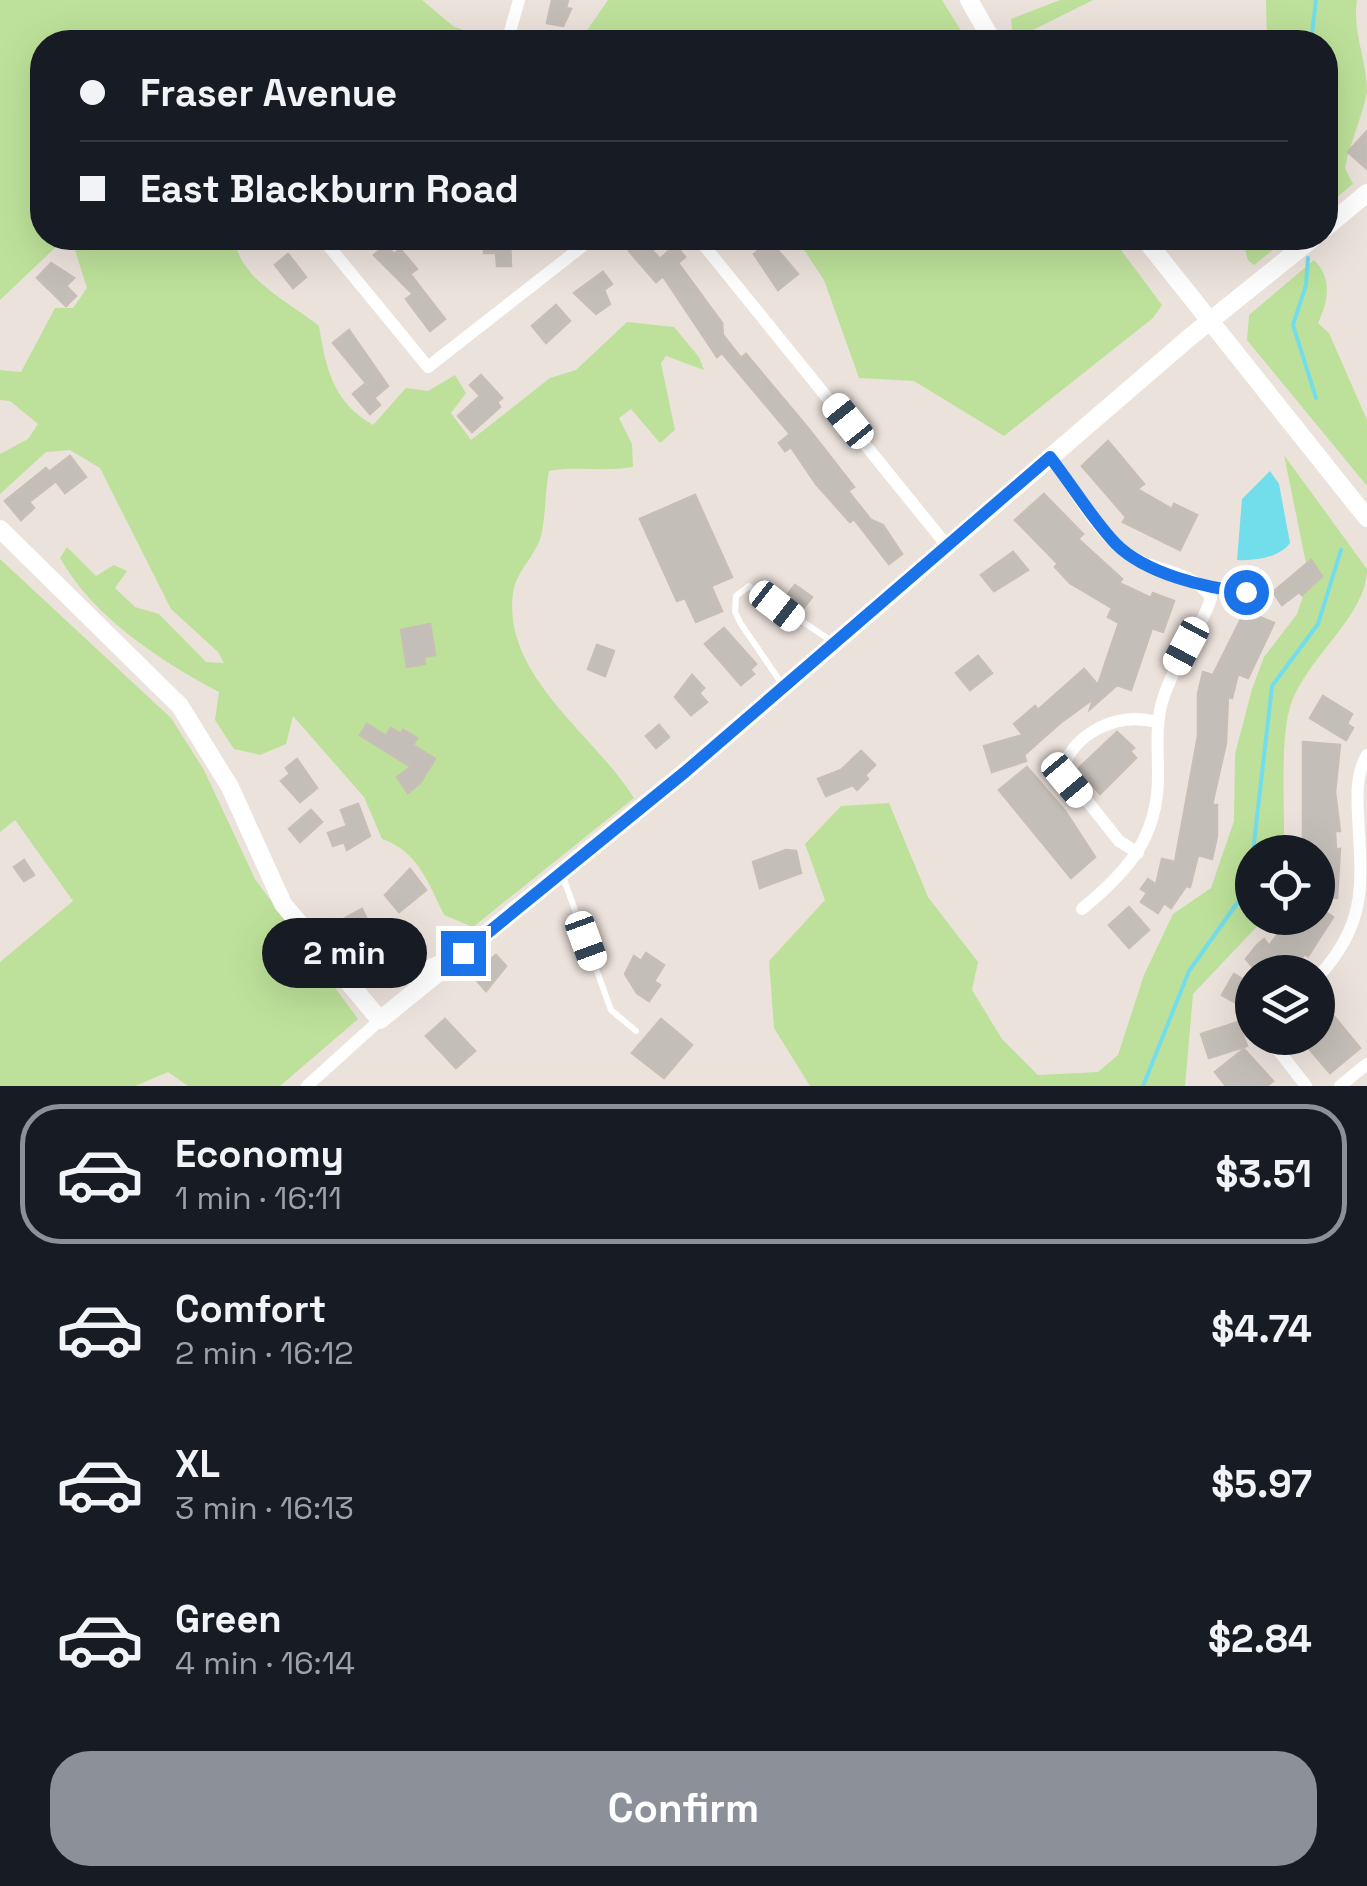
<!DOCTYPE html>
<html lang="en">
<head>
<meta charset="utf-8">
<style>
  :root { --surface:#171b24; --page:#242831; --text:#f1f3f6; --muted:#9ea1a6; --line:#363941; --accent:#8c9099 }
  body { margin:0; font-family:"Space Grotesk",sans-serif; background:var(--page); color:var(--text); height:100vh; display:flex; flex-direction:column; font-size:38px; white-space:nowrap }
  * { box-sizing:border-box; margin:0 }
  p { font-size:32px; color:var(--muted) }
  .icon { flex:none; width:55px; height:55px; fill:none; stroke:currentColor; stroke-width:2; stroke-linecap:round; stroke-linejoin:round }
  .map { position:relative; height:1086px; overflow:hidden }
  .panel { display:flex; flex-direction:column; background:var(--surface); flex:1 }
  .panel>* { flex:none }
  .guide { position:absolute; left:30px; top:30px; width:1308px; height:220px; border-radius:40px; box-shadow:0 10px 40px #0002; display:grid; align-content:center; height:220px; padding:0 50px; background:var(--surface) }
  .controls { position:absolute; left:1235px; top:835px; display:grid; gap:20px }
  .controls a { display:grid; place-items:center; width:100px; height:100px; border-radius:50%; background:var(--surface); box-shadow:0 10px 40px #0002; font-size:50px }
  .end { position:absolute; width:45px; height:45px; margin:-22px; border:12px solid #1a73e8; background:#fff; box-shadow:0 0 0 5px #fff }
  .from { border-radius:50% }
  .bubble { position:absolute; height:70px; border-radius:35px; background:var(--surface); box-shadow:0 10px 40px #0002; font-size:32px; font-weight:700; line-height:70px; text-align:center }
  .car { position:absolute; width:30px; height:60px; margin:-30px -15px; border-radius:12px; box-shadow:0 0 8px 2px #0007; background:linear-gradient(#fff 24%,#345 0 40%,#fff 0 76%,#345 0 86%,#fff 0) }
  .guide b { display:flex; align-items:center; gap:35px; height:95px; font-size:38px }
  .guide b+b { border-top:2px solid var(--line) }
  .guide i { width:25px; height:25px; background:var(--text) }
  ul { padding:18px 0 0; list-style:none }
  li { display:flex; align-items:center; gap:30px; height:140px; margin:0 20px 15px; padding:0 30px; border:5px solid transparent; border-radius:40px }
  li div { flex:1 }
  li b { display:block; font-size:38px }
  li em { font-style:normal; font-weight:700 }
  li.selected { border-color:var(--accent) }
  li>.icon { width:90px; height:90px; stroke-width:1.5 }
  .primary-button { display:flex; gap:20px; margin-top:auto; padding:20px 50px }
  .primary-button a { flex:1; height:115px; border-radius:40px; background:var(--accent); color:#fff; font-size:40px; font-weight:700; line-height:115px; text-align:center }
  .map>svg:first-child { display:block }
  .green { fill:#bde19a }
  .water { fill:#72ddeb }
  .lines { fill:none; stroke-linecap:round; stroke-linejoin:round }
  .stream { stroke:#72ddeb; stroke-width:4 }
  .building { fill:#c4beb8; stroke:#c7beb6; stroke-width:2.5 }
  .lane { stroke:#fff; stroke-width:6 }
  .street { stroke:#fff; stroke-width:12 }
  .secondary { stroke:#fff; stroke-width:18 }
  .route { stroke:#1a73e8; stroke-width:12 }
</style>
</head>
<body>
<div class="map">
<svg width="1367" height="1086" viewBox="0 0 1367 1086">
  <rect width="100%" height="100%" fill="#ece2dc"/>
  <g class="green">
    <path d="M 0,0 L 422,0 L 453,26 L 493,42 L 431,38 L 428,42 L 42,42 L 42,238 L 236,238 C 235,277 293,304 319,326 C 326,369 333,402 373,425 L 406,388 L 428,391 L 455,375 L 466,393 L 451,413 L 471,440 L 550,378 L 576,370 L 627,322 L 674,327 L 699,357 L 704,370 L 666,356 L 661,363 L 675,430 L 660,443 L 631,409 L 619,418 L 632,444 L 633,467 C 604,472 578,466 549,471 C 545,491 546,511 542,531 C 539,553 516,570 513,593 C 502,676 595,735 634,798 L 473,927 L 444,915 C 428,883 418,851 382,839 L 364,797 L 293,716 L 286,744 L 260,755 L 234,749 L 215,720 L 219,692 C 159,660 94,618 60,558 L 67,547 L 96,576 L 114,565 L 127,571 L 115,588 L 135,607 L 159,614 L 206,662 L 224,663 L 218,652 L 171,609 L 100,468 L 70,450 L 46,452 L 0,494 L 0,454 L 28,439 L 38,424 L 10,401 L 0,400 L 0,370 L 21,372 L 55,308 L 73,308 L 87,288 L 74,247 L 57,246 L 0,300 Z"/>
    <polygon points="608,0 942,0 968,42 579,42"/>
    <polygon points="1060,0 1093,0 1023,35 1012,30 1011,19"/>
    <path d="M 1266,0 L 1357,0 C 1352,32 1367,59 1367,92 C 1362,118 1350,142 1345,168 L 1353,184 L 1325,207 L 1325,42 L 1267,42 Z"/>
    <polygon points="796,238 1112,238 1162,305 1153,318 1004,436 914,381 859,378 824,280"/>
    <polygon points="1242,238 1288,238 1254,265 1248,260"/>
    <path d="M 1314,260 C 1333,278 1328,302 1318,323 L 1329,333 L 1367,420 L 1367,486 L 1247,340 L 1249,315 Z"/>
    <path d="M 1284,455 L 1367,569 C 1367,618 1302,660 1289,711 C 1280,747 1285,813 1284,852 L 1252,852 L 1252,918 L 1265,918 L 1193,994 L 1185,1086 L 810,1086 L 774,1028 L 769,961 L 825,900 L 805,844 L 841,806 L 889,803 L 928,897 L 978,962 L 972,990 L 1002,1039 L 1038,1075 L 1098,1072 L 1118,1055 L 1144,975 L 1173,914 L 1211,888 L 1234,821 L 1235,754 L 1252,689 L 1264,657 L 1297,614 L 1309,578 Z"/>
    <polygon points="0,559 171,718 204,770 255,879 358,1019 280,1086 188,1086 168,1072 135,1086 0,1086 0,962 73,901 15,820 0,832"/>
  </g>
  <path class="water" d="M 1270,471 L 1279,484 L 1290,543 C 1279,558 1254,561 1237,560 L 1242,499 Z"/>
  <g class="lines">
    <g class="stream">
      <polyline points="1311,42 1316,0"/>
      <polyline points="1308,258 1306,285 1293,325 1316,398"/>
      <polyline points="1253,852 1272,686 1318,624 1341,550"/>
      <polyline points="1143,1086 1189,971 1240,899 1252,854"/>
    </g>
  </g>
  <g class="building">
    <polygon points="552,0 568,0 566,8 571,9 563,26 547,23"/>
    <polygon points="1367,131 1367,169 1348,152"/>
    <polygon points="484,238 510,238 511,266 497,266 496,253 484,253"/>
    <polygon points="643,240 660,259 675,245 685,257 678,263 722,323 723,335 741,358 746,354 808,428 854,487 848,491 871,520 883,525 902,554 889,564 854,519 850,522 816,484 791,447 785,451 779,443 790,434 722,353 717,357 663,276 656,282 629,251"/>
    <polygon points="770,241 798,274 778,290 754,254"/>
    <polygon points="386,245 394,254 400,249 417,269 410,274 445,319 430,331 406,299 413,294 374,255"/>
    <polygon points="288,254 306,277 293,288 275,265"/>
    <polygon points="51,263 74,278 66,286 76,296 66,306 37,278"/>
    <polygon points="603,272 612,284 604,290 610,304 596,314 574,293"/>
    <polygon points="556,305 570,321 546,343 532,326"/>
    <polygon points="349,330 388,386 374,398 380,405 370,414 353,394 366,383 333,343"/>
    <polygon points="481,375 502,398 497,402 500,407 472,432 458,416 480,396 470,385"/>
    <polygon points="1108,441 1144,484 1137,489 1172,509 1174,504 1197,515 1180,550 1123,522 1126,517 1082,466"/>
    <polygon points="70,456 86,477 65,493 56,481 29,502 34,508 21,520 5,501 46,468 49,472"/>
    <polygon points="1044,494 1083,534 1078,539 1122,579 1119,583 1151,598 1153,593 1174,601 1163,632 1152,628 1131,690 1117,685 1090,709 1093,699 1060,723 1024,755 1026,761 992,772 984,746 1023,735 1014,724 1035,706 1038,710 1084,669 1098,685 1119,623 1108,617 1112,608 1070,583 1055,567 1058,564 1015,520"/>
    <polygon points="695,495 732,577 711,586 722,611 696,622 685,598 677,601 640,519"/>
    <polygon points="1013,552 1028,570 994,591 981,575"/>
    <polygon points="1311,560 1322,576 1302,595 1299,592 1282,605 1273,592"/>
    <polygon points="795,585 812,597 802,610 785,598"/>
    <polygon points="1245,611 1274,623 1248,678 1238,674 1232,698 1228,697 1226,743 1212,805 1217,805 1217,836 1212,859 1198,855 1190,887 1186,886 1171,908 1164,903 1158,913 1141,902 1147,893 1141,889 1148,879 1156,885 1162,859 1175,862 1198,736 1198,694 1203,672 1213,675"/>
    <polygon points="430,624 435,655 424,657 425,664 407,667 401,630"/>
    <polygon points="724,628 756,664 750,670 754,674 741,685 705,644"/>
    <polygon points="597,645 614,651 605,676 588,669"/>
    <polygon points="978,656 992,673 970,690 956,673"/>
    <polygon points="692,675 704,688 699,693 707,702 691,715 675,697"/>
    <polygon points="1323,696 1352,714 1347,724 1353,728 1346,740 1310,718"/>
    <polygon points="367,724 386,736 391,728 401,734 403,730 417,738 413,745 435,759 420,783 408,793 397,777 411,767 360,735"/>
    <polygon points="659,725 669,737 656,748 646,736"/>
    <polygon points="1117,732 1134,748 1130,751 1136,758 1100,794 1078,769"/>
    <polygon points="1303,742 1340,745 1335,792 1340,831 1335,831 1336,850 1340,849 1337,898 1318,895 1318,852 1303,852"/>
    <polygon points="861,751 875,765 865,775 868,779 857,790 853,785 826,796 818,779 841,770"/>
    <polygon points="297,759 317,788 300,802 281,781 290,774 286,768"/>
    <polygon points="1027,767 1065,811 1095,857 1071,878 999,790"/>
    <polygon points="358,804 370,836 347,850 344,842 333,846 328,833 347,826 341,810"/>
    <polygon points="311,810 322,822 300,842 289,829"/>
    <polygon points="786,850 796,851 801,873 760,888 753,862"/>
    <polygon points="24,860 34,875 24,881 14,867"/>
    <polygon points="410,869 426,890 399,912 385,895"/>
    <polygon points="1129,907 1149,930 1129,948 1109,925"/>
    <polygon points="1318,907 1333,917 1308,956 1305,954 1287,972 1257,972 1246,959 1257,945 1264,939 1269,946 1290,918 1318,918"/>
    <polygon points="362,909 371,928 354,936 345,918"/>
    <polygon points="646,953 664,965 654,981 660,985 649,1001 637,993 625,974 634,956 641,961"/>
    <polygon points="496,955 506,966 486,991 472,975"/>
    <polygon points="1234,974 1252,985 1252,1012 1222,995"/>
    <polygon points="1323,1003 1360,1048 1330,1073 1300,1038 1318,1038 1318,1007"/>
    <polygon points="445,1019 475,1051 456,1068 426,1036"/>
    <polygon points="661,1019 692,1045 664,1078 632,1053"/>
    <polygon points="1238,1022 1247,1046 1209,1058 1201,1034"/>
    <polygon points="1244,1049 1273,1081 1267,1086 1226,1086 1215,1072"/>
  </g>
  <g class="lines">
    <g class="lane">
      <polyline points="1205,587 1266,593"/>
      <polyline points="782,684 741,624 735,612 736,596 749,586 830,640"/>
      <polyline points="562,874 611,1010 636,1031"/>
    </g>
    <g class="street">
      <polyline points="507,42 519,0"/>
      <polyline points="322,238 428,367 593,238"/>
      <polyline points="698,238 948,547"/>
      <path d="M 1051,457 C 1075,490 1100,539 1136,559 C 1161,572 1196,573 1211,598 C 1200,633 1175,661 1164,696 C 1155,721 1158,747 1158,773 C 1159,837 1128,871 1082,909"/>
      <path d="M 1138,853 L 1119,841 L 1062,769 C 1077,730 1119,712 1157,722"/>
      <path d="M 1318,977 C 1367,924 1362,885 1358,816 C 1357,796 1356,773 1367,755"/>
      <polyline points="1269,1038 1306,1086"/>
      <polyline points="307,1086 380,1020"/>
      <polyline points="1340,1086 1367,1064"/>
    </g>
    <g class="secondary">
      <polyline points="969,0 993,42"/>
      <polyline points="1325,228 1367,193"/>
      <polyline points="1144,238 1367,518"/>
      <polyline points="0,529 180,706 230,787 283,904 380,1020 685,772 1190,337 1313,238"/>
      <path d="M 336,962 C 371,983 402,982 438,965"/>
    </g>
  </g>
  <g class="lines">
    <path class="route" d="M 463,953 L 685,772 L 1050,457 C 1072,485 1092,519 1116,544 C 1146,574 1206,588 1246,592"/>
  </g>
</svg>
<div class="controls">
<a><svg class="icon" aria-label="locate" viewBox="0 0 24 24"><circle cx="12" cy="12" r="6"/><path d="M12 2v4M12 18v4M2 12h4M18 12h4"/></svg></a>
<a><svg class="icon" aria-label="layers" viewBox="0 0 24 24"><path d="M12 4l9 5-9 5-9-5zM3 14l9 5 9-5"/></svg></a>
</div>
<i class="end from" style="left:1246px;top:592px"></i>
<i class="end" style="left:463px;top:953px"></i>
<div class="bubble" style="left:262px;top:918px;width:165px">2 min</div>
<i class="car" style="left:848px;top:421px;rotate:321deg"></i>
<i class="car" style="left:777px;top:606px;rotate:128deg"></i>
<i class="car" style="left:1186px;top:646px;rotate:208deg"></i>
<i class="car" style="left:1067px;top:780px;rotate:140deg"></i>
<i class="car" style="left:586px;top:941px;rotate:160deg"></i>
<div class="guide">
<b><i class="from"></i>Fraser Avenue</b>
<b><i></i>East Blackburn Road</b>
</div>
</div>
<section class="panel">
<ul>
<li class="selected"><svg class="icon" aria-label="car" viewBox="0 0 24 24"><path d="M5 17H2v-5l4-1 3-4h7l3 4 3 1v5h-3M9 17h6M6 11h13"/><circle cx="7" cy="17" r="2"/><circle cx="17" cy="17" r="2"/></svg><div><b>Economy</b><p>1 min · 16:11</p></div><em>$3.51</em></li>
<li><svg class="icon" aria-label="car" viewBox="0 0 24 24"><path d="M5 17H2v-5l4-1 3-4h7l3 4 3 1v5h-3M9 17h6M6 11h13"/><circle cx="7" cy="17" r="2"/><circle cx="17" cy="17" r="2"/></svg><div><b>Comfort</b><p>2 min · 16:12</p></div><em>$4.74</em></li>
<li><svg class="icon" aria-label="car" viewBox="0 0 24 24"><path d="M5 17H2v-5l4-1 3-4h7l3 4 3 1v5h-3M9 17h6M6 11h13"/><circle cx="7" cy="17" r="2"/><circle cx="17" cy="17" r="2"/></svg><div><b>XL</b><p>3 min · 16:13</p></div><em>$5.97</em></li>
<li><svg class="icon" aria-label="car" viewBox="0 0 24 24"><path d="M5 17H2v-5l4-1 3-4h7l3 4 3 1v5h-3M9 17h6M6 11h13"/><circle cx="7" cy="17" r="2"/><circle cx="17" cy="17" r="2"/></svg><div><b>Green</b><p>4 min · 16:14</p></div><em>$2.84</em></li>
</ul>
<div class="primary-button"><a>Confirm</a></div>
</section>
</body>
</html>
